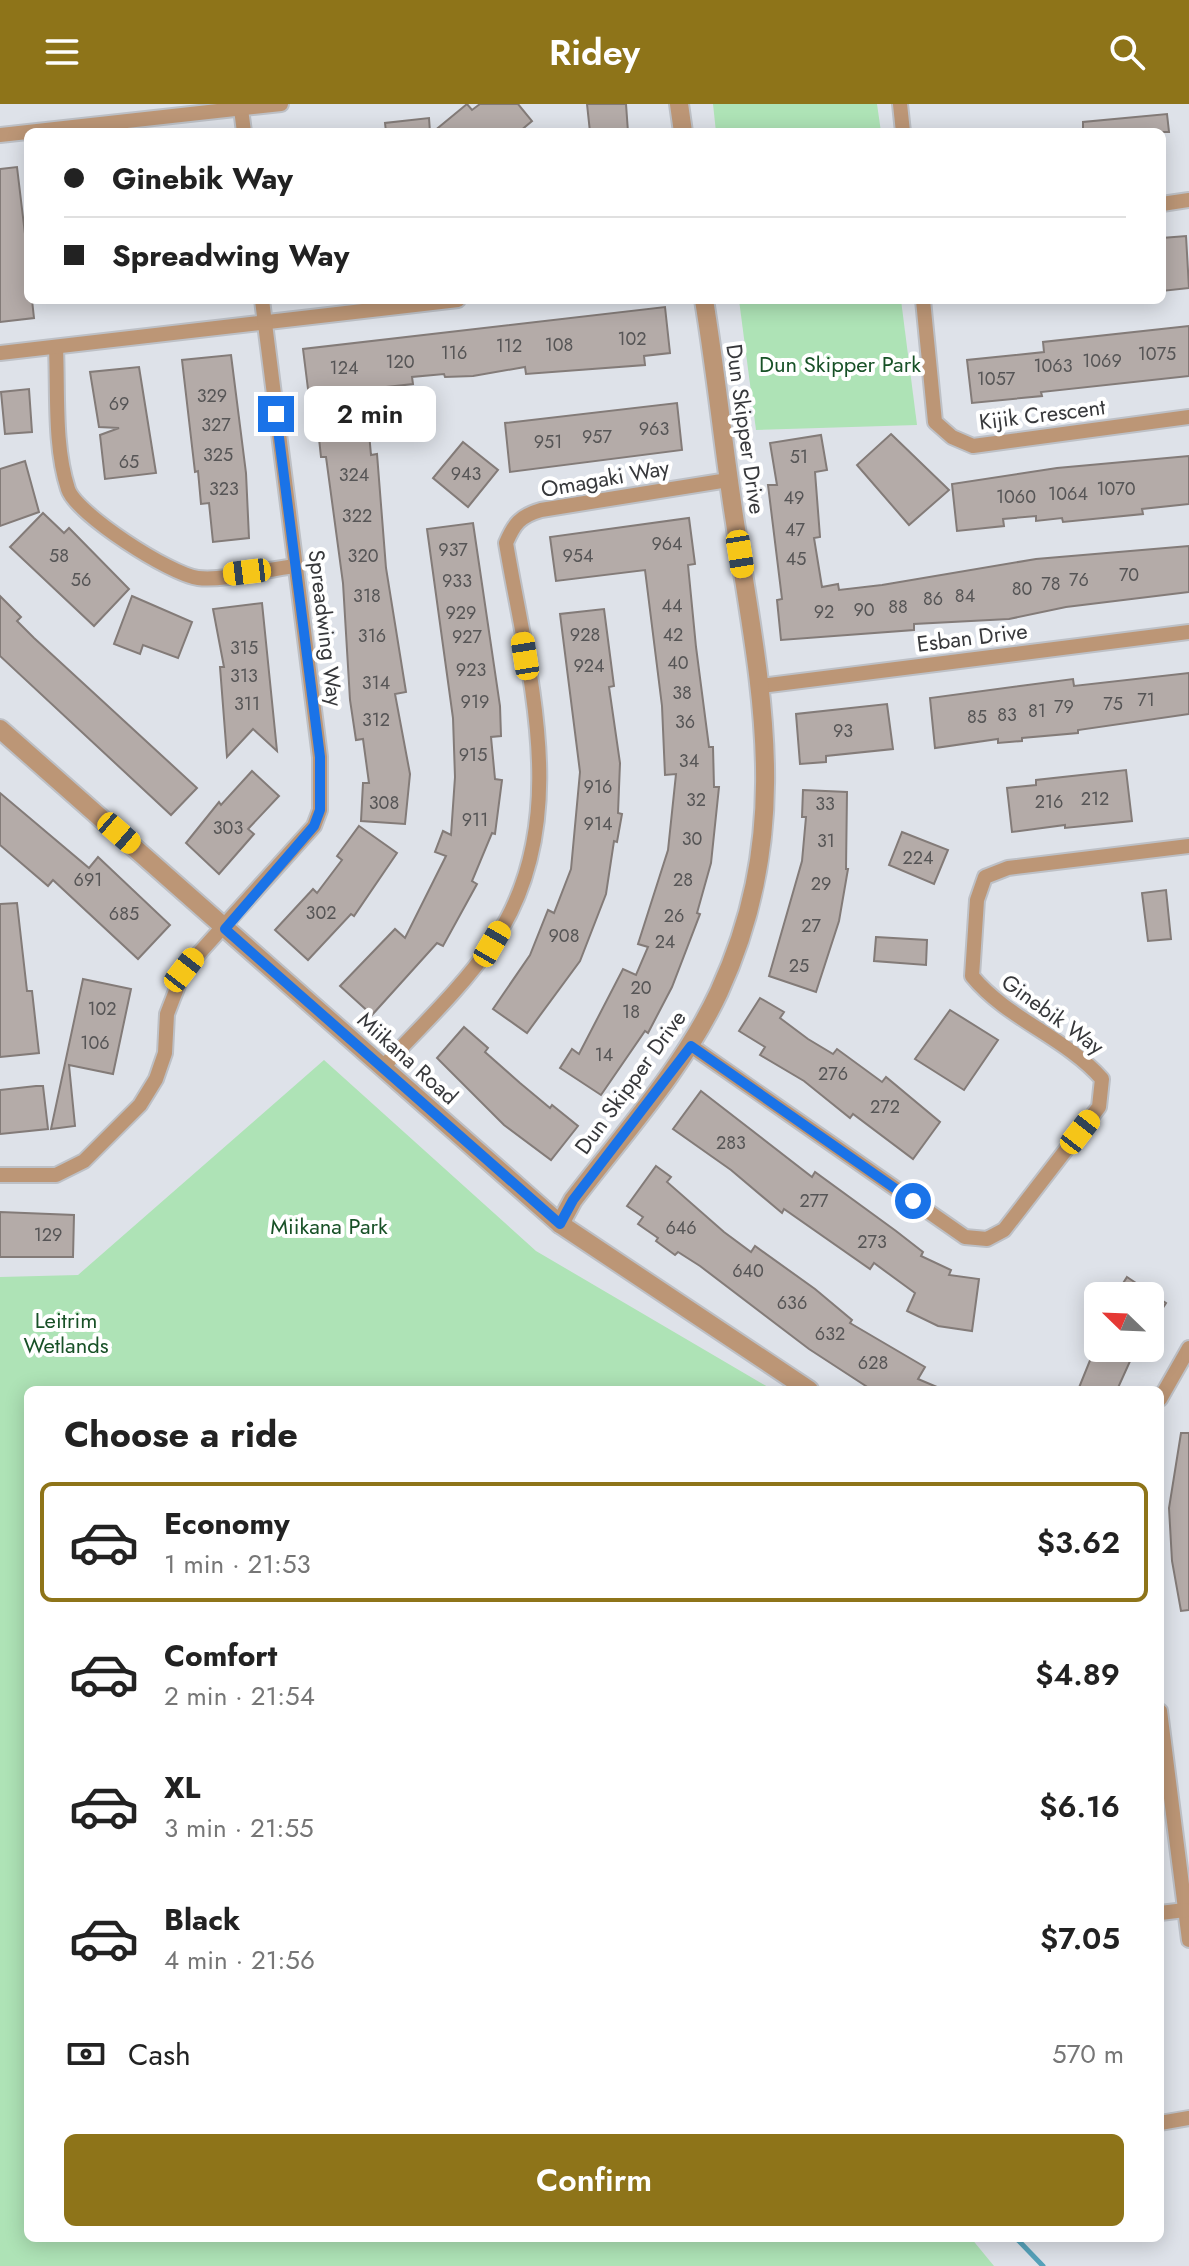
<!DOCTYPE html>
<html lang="en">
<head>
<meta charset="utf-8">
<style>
  :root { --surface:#fff; --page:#f2f2f2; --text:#222; --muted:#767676; --line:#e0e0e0; --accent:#8e7419 }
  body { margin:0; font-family:Jost,sans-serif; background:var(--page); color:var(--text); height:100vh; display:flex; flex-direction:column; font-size:30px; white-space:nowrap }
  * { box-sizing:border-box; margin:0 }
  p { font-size:26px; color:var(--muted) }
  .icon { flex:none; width:44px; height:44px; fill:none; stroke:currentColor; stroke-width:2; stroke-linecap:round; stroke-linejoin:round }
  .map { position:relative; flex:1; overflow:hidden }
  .drawer { position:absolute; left:24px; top:1282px; width:1140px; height:856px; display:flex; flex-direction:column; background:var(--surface); border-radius:12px; box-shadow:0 4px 20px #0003 }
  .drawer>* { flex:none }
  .banner { position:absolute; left:24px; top:24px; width:1142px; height:176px; border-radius:12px; box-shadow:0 4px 20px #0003; display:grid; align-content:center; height:176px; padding:0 40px; background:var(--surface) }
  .needle { width:52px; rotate:293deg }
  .tools { position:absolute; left:1084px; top:1178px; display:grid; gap:16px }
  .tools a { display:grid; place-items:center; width:80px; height:80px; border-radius:12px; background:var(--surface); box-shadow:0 4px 20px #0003; font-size:40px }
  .end { position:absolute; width:36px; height:36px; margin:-18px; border:10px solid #1a73e8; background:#fff; box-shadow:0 0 0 4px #fff }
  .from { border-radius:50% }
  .bubble { position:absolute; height:56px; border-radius:12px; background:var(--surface); box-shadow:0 4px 20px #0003; font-size:26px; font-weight:600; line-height:56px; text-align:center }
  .car { position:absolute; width:24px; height:48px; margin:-24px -12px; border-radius:10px; box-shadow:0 0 6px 2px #0007; background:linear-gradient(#f5c518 24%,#345 0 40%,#f5c518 0 76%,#345 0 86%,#f5c518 0) }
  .banner b { display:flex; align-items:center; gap:28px; height:76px; font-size:30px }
  .banner b+b { border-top:2px solid var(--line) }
  .banner i { width:20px; height:20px; background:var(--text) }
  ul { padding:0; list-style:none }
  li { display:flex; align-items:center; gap:24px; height:120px; margin:0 16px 12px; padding:0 24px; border:4px solid transparent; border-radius:12px }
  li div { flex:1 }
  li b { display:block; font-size:30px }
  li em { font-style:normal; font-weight:600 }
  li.selected { border-color:var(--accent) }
  li>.icon { width:72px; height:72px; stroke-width:1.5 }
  h2 { padding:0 40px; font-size:36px; line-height:96px }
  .pay { display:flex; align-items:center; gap:20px; height:88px; padding:0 40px; font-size:30px }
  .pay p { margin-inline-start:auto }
  .button { display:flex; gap:16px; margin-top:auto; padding:16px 40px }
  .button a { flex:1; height:92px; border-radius:12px; background:var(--accent); color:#fff; font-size:32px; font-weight:600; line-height:92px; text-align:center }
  header { display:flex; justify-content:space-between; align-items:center; height:104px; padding:0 40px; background:var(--accent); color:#fff; font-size:36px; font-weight:600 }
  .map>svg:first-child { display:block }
  .green { fill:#aee3b6 }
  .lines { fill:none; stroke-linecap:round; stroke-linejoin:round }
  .stream { stroke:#56a2ba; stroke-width:5 }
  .building { fill:#b4aba8; stroke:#837b78; stroke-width:2 }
  .minor-casing { stroke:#bdc0c6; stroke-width:18 }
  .tertiary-casing { stroke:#bdc0c6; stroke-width:22 }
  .minor { stroke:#bc9676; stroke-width:14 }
  .tertiary { stroke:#bc9676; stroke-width:18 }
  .route { stroke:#1a73e8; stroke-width:10 }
  .labels { text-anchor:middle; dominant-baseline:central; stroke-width:8; stroke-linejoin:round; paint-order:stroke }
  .number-label { font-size:18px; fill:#565556 }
  .park-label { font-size:22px; fill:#185127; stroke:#fff }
  .street-label { font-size:22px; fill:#37383b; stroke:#fff }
</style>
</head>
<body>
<header><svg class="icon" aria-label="menu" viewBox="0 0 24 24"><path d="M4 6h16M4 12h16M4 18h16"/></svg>Ridey<svg class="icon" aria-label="search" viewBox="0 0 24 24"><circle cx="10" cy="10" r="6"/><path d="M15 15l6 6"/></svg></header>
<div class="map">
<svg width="1189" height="2162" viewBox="0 0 1189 2162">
  <rect width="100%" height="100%" fill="#dee2e9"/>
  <g class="green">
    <polygon points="713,0 877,0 881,28 716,28"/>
    <polygon points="739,196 901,196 917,321 756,326"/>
    <polygon points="324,956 536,1147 773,1286 28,1286 28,2134 971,2134 994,2162 0,2162 0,1173 78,1171"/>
  </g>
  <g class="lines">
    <polyline class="stream" points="1016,2134 1043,2162"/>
  </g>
  <g class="building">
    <polygon points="467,0 472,6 480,0 518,0 532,17 519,28 433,28"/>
    <polygon points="587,0 626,0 628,28 590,28"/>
    <polygon points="1167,10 1169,28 1083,28 1083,18"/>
    <polygon points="429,14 430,28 386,28 385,19"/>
    <polygon points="17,63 28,155 28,196 32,196 34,214 0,218 0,65"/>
    <polygon points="1186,132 1189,184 1162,187 1162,134"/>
    <polygon points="665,203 670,249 644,252 645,261 526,270 525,263 473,272 445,273 444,270 412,273 413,280 387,283 387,288 363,290 362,286 309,293 303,245"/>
    <polygon points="1189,222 1189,272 1041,288 1042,292 972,299 967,256 1044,248 1043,238"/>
    <polygon points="231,251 246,369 249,434 213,438 209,399 201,400 198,367 195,368 182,256"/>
    <polygon points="139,263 156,369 105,375 100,331 119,324 99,323 90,268"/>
    <polygon points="29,285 32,328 5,330 1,288"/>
    <polygon points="677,299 682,346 510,368 505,319"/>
    <polygon points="368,318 371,351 377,350 386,464 406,588 395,590 410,670 405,720 361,717 363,679 369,679 363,635 356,636 350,596 343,479 326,353 321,353 318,325"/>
    <polygon points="891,330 949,386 909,421 857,361"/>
    <polygon points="821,331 827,366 815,368 820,433 814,434 822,483 838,480 839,486 882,481 1036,455 1189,442 1189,488 1066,503 1009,515 914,520 914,526 781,536 777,496 782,495 768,381 777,381 770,339"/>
    <polygon points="463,338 498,366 468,403 433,374"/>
    <polygon points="1189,352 1189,400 1142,405 1143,410 1063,418 1062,414 1036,417 1036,412 1003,415 1004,422 957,427 952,380 1057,364"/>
    <polygon points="25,357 39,408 0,422 0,365"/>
    <polygon points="43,409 64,429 69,424 129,485 94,522 10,443"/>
    <polygon points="689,414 695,460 688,461 696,543 709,643 713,643 714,683 719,683 711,759 697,809 700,810 672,883 648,929 645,927 601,991 560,964 572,945 579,950 623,865 636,871 648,843 638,840 668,746 676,670 665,671 662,602 645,466 556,477 550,433"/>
    <polygon points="473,419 500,602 501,632 491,633 495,675 502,676 495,730 492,729 472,777 477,780 443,842 437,839 372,911 340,882 395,825 405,834 446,752 435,748 443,727 451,731 455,673 453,614 427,425"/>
    <polygon points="0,492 21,513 17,517 34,534 197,684 171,711 0,552"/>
    <polygon points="132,492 192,518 178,554 143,541 140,550 114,540"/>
    <polygon points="262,499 277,647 253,625 227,653 220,563 224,563 213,505"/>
    <polygon points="604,505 614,582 609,583 620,659 618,709 622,710 617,738 614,737 606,790 580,857 527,929 493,905 530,851 548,806 554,809 571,765 580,668 560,510"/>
    <polygon points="1189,569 1189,610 1078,626 1078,629 1022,634 1022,637 998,639 998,635 935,644 930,594 1073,575 1074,582"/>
    <polygon points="887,600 893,645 826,652 826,658 800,660 796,610"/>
    <polygon points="1126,666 1132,717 1065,724 1065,721 1012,728 1007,684 1036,681 1036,676"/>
    <polygon points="252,667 279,692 248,725 254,730 219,770 186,739 219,698 221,701"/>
    <polygon points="803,686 847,688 846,765 848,765 839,817 816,888 769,872 802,757 806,713 802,713"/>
    <polygon points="0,689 89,764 98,753 170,821 138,855 53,776 48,782 0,741"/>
    <polygon points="359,722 397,749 354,812 351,810 308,856 275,826 313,785 317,789 342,756 337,752"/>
    <polygon points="902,728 948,746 934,780 889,761"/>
    <polygon points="1166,786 1171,835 1148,837 1142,789"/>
    <polygon points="17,799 27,887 32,887 39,949 0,953 0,800"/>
    <polygon points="876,833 927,836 926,861 874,857"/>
    <polygon points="83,875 131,885 113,970 69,961 75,1022 51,1025"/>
    <polygon points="760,894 784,908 780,914 808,935 833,950 837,945 882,978 886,973 940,1018 913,1055 853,1010 850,1014 804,977 760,951 765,943 739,927"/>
    <polygon points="950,906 998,936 964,986 915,955"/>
    <polygon points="464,923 488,944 485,948 520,979 550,1004 552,1001 578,1022 551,1056 504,1021 437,954"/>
    <polygon points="36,982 43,982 48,1025 0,1030 0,986"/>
    <polygon points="701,987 812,1073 815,1068 896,1127 923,1148 921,1152 951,1166 949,1171 979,1175 972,1227 938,1222 907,1207 915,1189 874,1159 870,1165 784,1105 782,1109 731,1066 673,1025"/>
    <polygon points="656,1062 671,1073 667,1078 724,1128 751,1148 755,1142 815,1185 852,1216 850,1219 925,1263 918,1275 944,1286 872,1286 809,1245 700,1162 678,1148 675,1151 656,1137 658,1134 638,1120 643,1113 627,1102"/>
    <polygon points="0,1108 74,1111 73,1153 0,1153"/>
    <polygon points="1127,1173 1166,1199 1150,1224 1150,1192 1115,1192"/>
    <polygon points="1095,1244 1136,1244 1117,1286 1078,1286"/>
    <polygon points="1181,1329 1189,1329 1189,1506 1181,1507 1172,1457 1169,1404"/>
  </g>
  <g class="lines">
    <g class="minor-casing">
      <g id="minor">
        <polyline points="900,0 903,28"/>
        <polyline points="241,5 244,28"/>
        <polyline points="0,31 281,0"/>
        <polyline points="1162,100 1189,96"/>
        <polyline points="923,196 935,318 952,333 973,342 1189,313"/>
        <path d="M 56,244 C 58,289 54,342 68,385 C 76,410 171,471 198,474 C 225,477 267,465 296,462"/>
        <polyline points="0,249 458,196"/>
        <polyline points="761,582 1189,528"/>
        <path d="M 691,942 L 965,1133 L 987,1135 L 1004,1126 L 1099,1003 L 1102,975 C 1065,933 1007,915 972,872 L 977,796 L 985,773 L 1008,764 L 1189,742"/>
        <path d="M 383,963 C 420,923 461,885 492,840 C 575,720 528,571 506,439 C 514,420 520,412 541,406 L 728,376"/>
        <polyline points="0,1071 56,1071 84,1057 140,1001 156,975 165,949 167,910 184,866 314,722 320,706 320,653 262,196"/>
        <polyline points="1160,1295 1189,1244"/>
        <polyline points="1160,1607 1189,1836"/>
        <polyline points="1160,1809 1185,1806"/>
        <polyline points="1160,2019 1189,2014"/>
      </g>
    </g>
    <g class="tertiary-casing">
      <g id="tertiary">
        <polyline points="679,0 683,28"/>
        <polyline points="0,625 560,1120 809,1286"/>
        <path d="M 560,1120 L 573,1096 C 624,1029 683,965 719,888 C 795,723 760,583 734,412 C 723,340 716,268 704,196"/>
      </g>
    </g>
    <use href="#minor" class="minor"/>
    <use href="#tertiary" class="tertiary"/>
  </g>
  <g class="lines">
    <polyline class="route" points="276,310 320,653 320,706 314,722 225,825 560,1120 573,1096 691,942 913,1097"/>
  </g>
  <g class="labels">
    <g class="number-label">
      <text x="632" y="235">102</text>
      <text x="559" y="241">108</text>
      <text x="509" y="242">112</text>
      <text x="454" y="249">116</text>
      <text x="1157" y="250">1075</text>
      <text x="1102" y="257">1069</text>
      <text x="400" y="258">120</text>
      <text x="1053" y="262">1063</text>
      <text x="344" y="264">124</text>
      <text x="996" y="275">1057</text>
      <text x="212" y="292">329</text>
      <text x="119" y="300">69</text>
      <text x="216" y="321">327</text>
      <text x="654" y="325">963</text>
      <text x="597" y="333">957</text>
      <text x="548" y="338">951</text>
      <text x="218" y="351">325</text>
      <text x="799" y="353">51</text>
      <text x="129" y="358">65</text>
      <text x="466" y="370">943</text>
      <text x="354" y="371">324</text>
      <text x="224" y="385">323</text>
      <text x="1116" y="385">1070</text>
      <text x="1068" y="390">1064</text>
      <text x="1016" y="393">1060</text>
      <text x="794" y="394">49</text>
      <text x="357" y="412">322</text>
      <text x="795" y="426">47</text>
      <text x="667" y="440">964</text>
      <text x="453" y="446">937</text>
      <text x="59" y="452">58</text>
      <text x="363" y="452">320</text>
      <text x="578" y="452">954</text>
      <text x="796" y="455">45</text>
      <text x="1129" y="471">70</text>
      <text x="81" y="476">56</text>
      <text x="1079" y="476">76</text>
      <text x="457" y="477">933</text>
      <text x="1051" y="480">78</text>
      <text x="1022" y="485">80</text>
      <text x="367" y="492">318</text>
      <text x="965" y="492">84</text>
      <text x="933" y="495">86</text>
      <text x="672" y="502">44</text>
      <text x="898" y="503">88</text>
      <text x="864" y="506">90</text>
      <text x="824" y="508">92</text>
      <text x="461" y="509">929</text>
      <text x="585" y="531">928</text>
      <text x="673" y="531">42</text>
      <text x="372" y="532">316</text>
      <text x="467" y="533">927</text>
      <text x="244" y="544">315</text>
      <text x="678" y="559">40</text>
      <text x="589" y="562">924</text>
      <text x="471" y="566">923</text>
      <text x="244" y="572">313</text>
      <text x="376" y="579">314</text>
      <text x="682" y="589">38</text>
      <text x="1146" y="596">71</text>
      <text x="475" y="598">919</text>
      <text x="247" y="600">311</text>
      <text x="1113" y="600">75</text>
      <text x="1064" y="603">79</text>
      <text x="1037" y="607">81</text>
      <text x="1007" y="611">83</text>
      <text x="977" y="613">85</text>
      <text x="376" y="616">312</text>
      <text x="685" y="618">36</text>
      <text x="843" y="627">93</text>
      <text x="473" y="651">915</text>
      <text x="689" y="657">34</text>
      <text x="598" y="683">916</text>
      <text x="1095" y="695">212</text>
      <text x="696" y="696">32</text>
      <text x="1049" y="698">216</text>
      <text x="384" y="699">308</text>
      <text x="825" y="700">33</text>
      <text x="475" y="716">911</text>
      <text x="598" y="720">914</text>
      <text x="228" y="724">303</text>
      <text x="692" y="735">30</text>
      <text x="826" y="737">31</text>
      <text x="918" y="754">224</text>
      <text x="88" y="776">691</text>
      <text x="683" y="776">28</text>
      <text x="821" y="780">29</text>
      <text x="321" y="809">302</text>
      <text x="124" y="810">685</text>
      <text x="674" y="812">26</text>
      <text x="811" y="822">27</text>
      <text x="564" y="832">908</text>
      <text x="665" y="838">24</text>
      <text x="799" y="862">25</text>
      <text x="641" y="884">20</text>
      <text x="102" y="905">102</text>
      <text x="631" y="908">18</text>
      <text x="95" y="939">106</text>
      <text x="604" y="951">14</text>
      <text x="833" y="970">276</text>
      <text x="885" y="1003">272</text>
      <text x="731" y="1039">283</text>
      <text x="814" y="1097">277</text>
      <text x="681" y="1124">646</text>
      <text x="48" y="1131">129</text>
      <text x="872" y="1138">273</text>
      <text x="748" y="1167">640</text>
      <text x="792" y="1199">636</text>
      <text x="830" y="1230">632</text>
      <text x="873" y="1259">628</text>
    </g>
    <g class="park-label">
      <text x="840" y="260">Dun Skipper Park</text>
      <text x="329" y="1122">Miikana Park</text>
      <text x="66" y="1216">Leitrim<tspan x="66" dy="25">Wetlands</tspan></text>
    </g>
    <g class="street-label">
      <text transform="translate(1042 310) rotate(-7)">Kijik Crescent</text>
      <text transform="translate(746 325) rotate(82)">Dun Skipper Drive</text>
      <text transform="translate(605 374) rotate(-10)">Omagaki Way</text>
      <text transform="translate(326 524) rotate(83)">Spreadwing Way</text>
      <text transform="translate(972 533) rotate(-7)">Esban Drive</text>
      <text transform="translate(1053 910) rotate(36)">Ginebik Way</text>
      <text transform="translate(408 954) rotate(42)">Miikana Road</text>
      <text transform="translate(630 978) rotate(-54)">Dun Skipper Drive</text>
    </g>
  </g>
</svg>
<div class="tools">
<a><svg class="needle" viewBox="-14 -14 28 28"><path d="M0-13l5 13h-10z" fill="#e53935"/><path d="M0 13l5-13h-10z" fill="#767676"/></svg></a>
</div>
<i class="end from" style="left:913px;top:1097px"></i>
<i class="end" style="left:276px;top:310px"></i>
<div class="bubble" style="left:304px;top:282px;width:132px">2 min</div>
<i class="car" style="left:740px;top:450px;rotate:171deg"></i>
<i class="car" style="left:247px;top:468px;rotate:263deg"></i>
<i class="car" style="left:525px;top:552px;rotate:351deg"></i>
<i class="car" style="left:119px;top:729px;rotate:131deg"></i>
<i class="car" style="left:492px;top:840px;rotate:30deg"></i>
<i class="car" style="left:184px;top:866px;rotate:38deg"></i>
<i class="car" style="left:1080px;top:1028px;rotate:38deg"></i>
<div class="banner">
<b><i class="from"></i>Ginebik Way</b>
<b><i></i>Spreadwing Way</b>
</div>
<section class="drawer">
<h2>Choose a ride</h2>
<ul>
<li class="selected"><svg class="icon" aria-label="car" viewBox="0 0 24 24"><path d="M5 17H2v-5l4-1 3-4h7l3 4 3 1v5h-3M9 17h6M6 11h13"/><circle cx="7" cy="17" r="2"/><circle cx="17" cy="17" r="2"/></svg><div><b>Economy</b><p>1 min · 21:53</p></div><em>$3.62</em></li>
<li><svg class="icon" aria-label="car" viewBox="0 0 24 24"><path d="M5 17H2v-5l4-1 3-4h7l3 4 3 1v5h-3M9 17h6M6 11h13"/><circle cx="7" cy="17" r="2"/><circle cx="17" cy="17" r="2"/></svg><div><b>Comfort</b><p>2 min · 21:54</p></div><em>$4.89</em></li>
<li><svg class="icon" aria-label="car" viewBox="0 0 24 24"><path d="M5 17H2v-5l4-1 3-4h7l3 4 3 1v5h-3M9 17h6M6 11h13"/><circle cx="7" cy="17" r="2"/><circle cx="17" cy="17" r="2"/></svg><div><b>XL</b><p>3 min · 21:55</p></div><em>$6.16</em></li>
<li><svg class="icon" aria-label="car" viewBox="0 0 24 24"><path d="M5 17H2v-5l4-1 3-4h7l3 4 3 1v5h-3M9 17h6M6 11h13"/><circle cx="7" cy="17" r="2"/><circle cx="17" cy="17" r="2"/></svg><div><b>Black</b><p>4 min · 21:56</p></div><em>$7.05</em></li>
</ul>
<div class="pay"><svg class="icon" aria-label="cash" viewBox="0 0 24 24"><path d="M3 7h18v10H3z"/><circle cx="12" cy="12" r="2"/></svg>Cash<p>570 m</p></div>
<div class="button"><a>Confirm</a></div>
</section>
</div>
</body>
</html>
